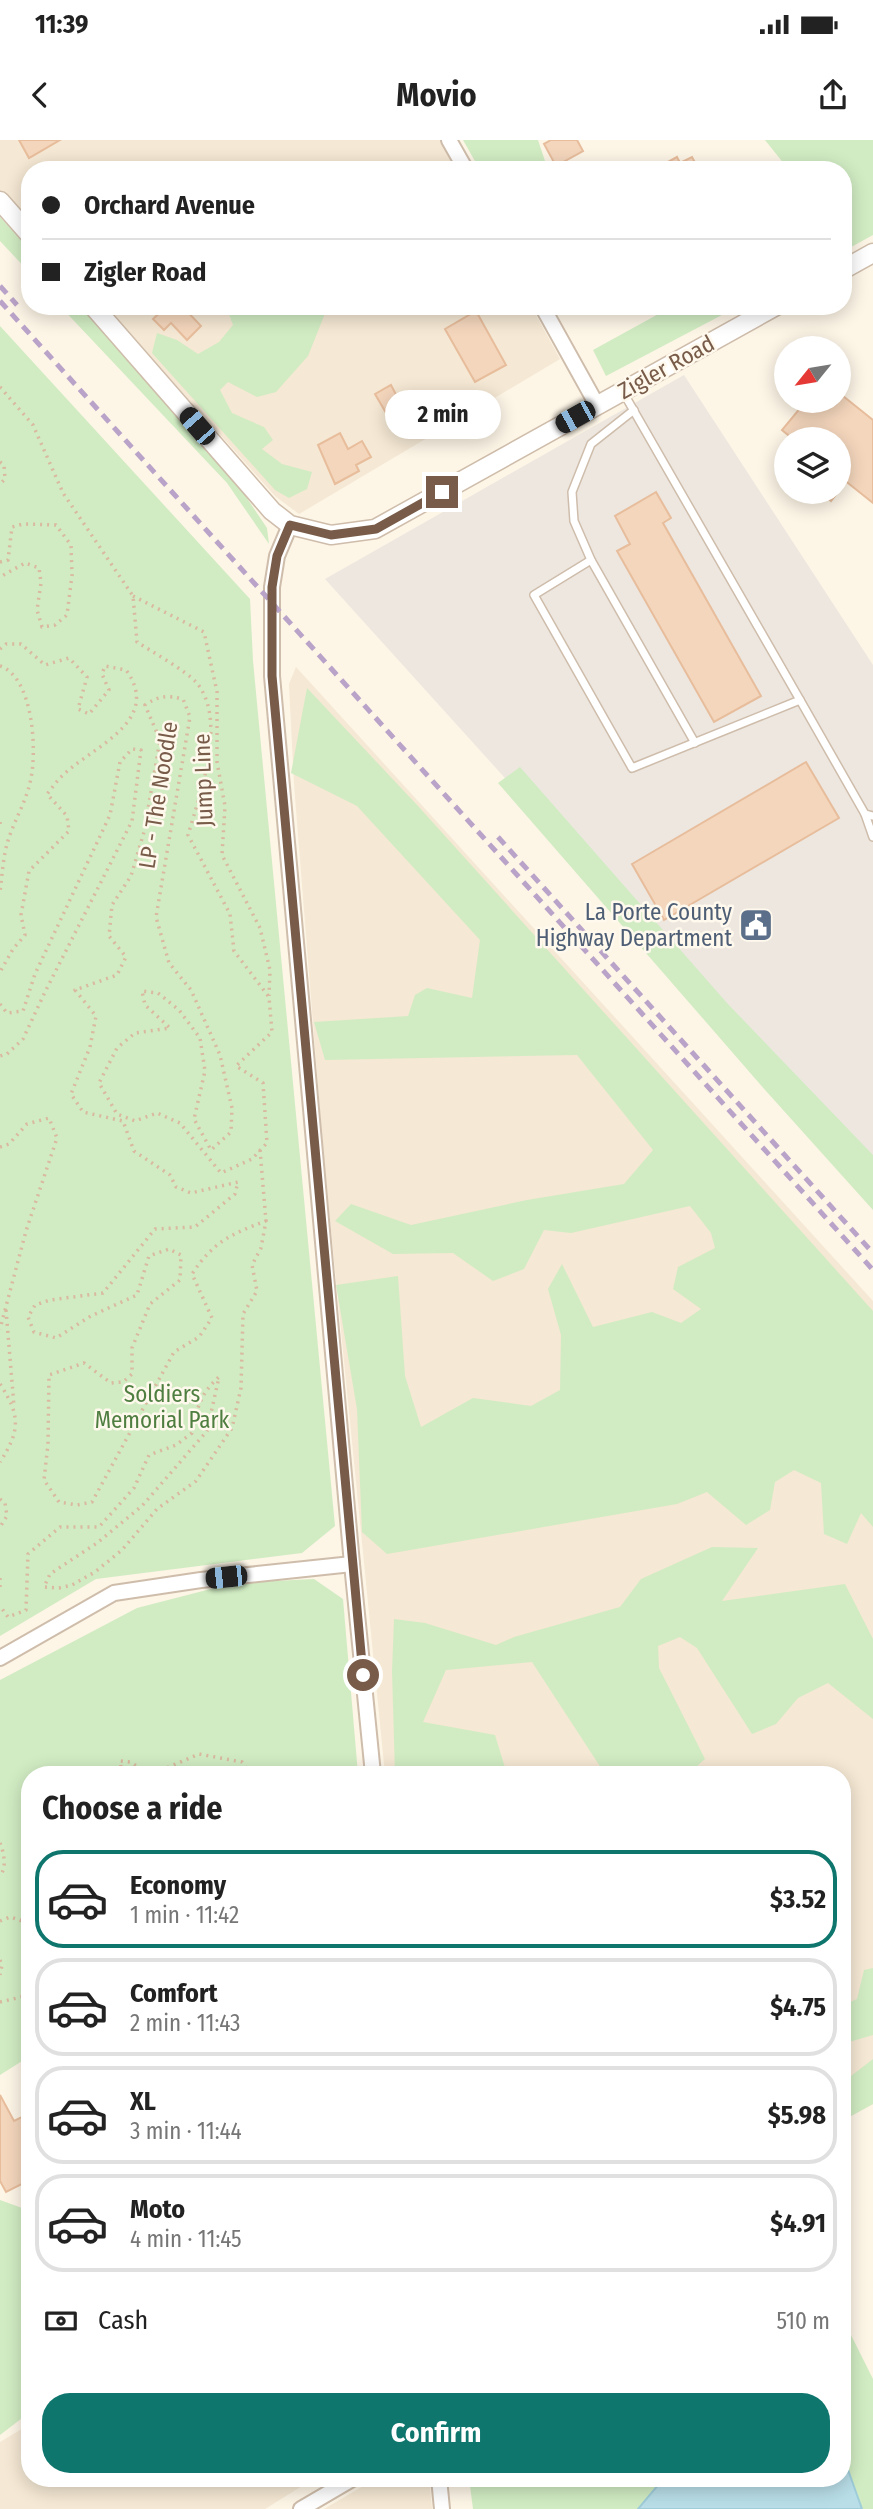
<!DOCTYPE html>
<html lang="en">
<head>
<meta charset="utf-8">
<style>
  :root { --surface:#fff; --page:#f2f2f2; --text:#222; --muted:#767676; --line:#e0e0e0; --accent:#0f766e }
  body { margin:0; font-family:"Fira Sans Condensed",sans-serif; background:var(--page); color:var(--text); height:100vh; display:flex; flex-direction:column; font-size:26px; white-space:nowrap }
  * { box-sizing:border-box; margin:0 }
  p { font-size:23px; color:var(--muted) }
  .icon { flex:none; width:38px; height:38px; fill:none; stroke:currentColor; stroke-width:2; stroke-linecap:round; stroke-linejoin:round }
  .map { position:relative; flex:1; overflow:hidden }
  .side { position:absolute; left:21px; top:1626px; width:830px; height:721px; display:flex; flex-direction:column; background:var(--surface); border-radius:28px; box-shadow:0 4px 18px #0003 }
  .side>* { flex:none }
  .guide { position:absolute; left:21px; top:21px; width:831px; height:154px; border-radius:28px; box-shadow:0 4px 18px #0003; display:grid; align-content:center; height:154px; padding:0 21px; background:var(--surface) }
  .needle { width:46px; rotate:240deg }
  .controls { position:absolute; left:774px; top:196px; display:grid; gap:14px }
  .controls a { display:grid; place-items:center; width:77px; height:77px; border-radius:50%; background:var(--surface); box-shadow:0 4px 18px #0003; font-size:35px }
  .end { position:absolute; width:32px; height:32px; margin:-16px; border:9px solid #785c49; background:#fff; box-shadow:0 0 0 4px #fff }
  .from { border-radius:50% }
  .bubble { position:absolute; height:49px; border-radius:24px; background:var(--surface); box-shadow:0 4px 18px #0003; font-size:23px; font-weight:700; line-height:49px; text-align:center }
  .car { position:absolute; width:21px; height:42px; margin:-21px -10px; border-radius:9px; box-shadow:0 0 5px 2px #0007; background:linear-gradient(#222 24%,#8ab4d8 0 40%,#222 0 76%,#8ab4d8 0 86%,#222 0) }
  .guide b { display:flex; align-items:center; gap:24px; height:66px; font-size:26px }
  .guide b+b { border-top:2px solid var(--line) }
  .guide i { width:18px; height:18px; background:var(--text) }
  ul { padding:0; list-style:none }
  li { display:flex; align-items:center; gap:21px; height:98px; margin:0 14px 10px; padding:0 7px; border:4px solid var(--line); border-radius:28px }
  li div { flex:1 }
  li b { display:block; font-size:26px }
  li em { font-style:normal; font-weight:700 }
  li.active { border-color:var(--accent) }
  li>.icon { width:63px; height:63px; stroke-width:1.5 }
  h2 { padding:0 21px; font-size:32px; line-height:84px }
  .pay { display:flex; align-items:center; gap:18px; height:77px; padding:0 21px; font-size:26px }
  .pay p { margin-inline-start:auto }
  .action { display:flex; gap:14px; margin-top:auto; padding:14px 21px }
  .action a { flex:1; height:80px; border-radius:28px; background:var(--accent); color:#fff; font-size:28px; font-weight:700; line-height:80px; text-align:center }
  .status { display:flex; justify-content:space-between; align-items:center; height:49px; padding:0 35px; background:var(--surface); direction:ltr }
  .status svg { height:19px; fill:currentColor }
  header { display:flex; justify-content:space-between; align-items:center; height:91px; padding:0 21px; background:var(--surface); font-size:32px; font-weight:700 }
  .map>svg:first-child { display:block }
  .residential { fill:#f5e8d4 }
  .industrial { fill:#ede7e0 }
  .green { fill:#d1ecc3 }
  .water { fill:#b9dee8; stroke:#9fcdda; stroke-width:2 }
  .building { fill:#f4d6bc; stroke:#e7bd9c; stroke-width:2 }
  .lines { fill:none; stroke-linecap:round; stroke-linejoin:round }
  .service-casing { stroke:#cfbdab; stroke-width:10 }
  .minor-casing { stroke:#cfbdab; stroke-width:18 }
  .tertiary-casing { stroke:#cfbdab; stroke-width:21 }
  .path { stroke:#d9b99f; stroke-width:3.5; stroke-dasharray:2 5; stroke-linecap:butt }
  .service { stroke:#fff; stroke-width:7 }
  .minor { stroke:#fff; stroke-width:14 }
  .tertiary { stroke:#fff; stroke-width:18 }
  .rail { stroke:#b9a3c8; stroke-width:5; stroke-dasharray:10 7; stroke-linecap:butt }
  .route { stroke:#785c49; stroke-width:9 }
  .labels { text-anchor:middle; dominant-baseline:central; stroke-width:5; stroke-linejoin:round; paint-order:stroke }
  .street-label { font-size:23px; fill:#785c49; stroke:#fff9ed }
  .service-label { font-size:23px; fill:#4e5e75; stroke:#fff9ed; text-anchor:end }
  .park-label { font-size:23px; fill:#4f7e41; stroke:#fff9ed }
</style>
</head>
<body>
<div class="status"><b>11:39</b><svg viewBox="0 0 49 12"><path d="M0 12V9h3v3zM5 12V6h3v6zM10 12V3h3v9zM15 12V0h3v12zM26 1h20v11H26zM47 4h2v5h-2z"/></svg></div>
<header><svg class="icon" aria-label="back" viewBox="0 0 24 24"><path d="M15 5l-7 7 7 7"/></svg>Movio<svg class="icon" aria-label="share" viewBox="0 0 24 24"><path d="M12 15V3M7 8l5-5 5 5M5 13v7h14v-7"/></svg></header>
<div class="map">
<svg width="873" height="2369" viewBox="0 0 873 2369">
  <rect width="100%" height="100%" fill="#fdf5e6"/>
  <g class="residential">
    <polygon points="0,0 440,0 456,30 30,30 30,83 0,50"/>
    <polygon points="105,166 531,166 560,219 299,374 275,356"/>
    <polygon points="296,527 873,1161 873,1964 842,1981 842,1634 385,1634 323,1009 294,644 289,544"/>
    <polygon points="30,2284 30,2338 315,2338 265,2369 0,2369 0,2302"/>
    <polygon points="377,2338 429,2338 432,2369 324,2369"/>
  </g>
  <polygon class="industrial" points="684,235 873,525 873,1045 325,439"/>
  <g class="green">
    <polygon points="463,0 538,0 548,30 480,30"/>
    <polygon points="765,0 873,0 873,95 844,111 844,30 789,30"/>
    <polygon points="0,77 30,110 30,133 0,101"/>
    <polygon points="60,166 80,166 236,342 267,388 269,404 227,343"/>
    <polygon points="226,166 259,166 273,171 278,166 328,166 308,216 276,252 257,257 228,242 220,250 232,273 264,287 273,300 262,309 282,324 312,332 307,349 289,358 275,350 152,213 157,193 177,200 198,214 219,202 233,185"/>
    <polygon points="673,166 739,166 606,236 593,210"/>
    <polygon points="0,186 250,459 253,521 335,1386 302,1413 96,1439 0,1496"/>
    <polygon points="307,548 418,666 873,1171 873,1387 861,1373 847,1404 824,1394 821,1343 794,1330 775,1342 770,1370 746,1385 707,1352 677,1364 387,1414 362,1392 357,1269 336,1145 398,1136 405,1236 421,1287 473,1258 531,1266 560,1250 561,1195 548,1149 562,1124 593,1187 652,1172 681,1183 701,1169 673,1149 678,1127 715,1108 711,1093 690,1066 571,1093 544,1090 524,1129 493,1141 453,1113 393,1114 335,1081 351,1064 411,1085 527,1060 624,1044 653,1010 577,915 325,920 314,882 408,876 415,855 427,848 472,858 480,800 357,666 291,633"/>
    <polygon points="520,627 727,863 873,1015 873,1070 766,951 498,643"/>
    <polygon points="712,1407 758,1408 722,1461 845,1444 873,1499 873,1579 828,1543 798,1558 776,1584 752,1594 697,1508 680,1497 658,1506 659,1528 705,1619 688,1634 605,1634 532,1522 446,1530 423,1582 495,1595 507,1634 395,1634 392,1531 394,1479 425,1483 496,1505 514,1497 620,1467 641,1439"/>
    <polygon points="314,1439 343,1459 358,1634 30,1634 30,1916 0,1935 0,1540 137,1468 234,1443"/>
    <polygon points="873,1828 873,1895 842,1904 842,1866 857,1859 864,1830"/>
    <polygon points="873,1919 873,1964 842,1981 842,1943"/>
    <polygon points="0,2060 22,2068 27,2082 22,2096 30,2109 30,2272 0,2295"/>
    <polygon points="842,2177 873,2239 873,2369 862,2369 842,2313"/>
    <polygon points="469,2338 664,2338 638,2369 473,2369"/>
  </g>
  <polygon class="water" points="842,2313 862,2369 638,2369 664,2338 842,2338"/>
  <g class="building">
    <polygon points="19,0 60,0 29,18"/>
    <polygon points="551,0 577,0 583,11 556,26 544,4"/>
    <polygon points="677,17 680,23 692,17 699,30 658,30 657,28"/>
    <polygon points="167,166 182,166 201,186 187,200 171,183 164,190 153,179"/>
    <polygon points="476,171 506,225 475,242 445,189"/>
    <polygon points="391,245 404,270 389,278 375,254"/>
    <polygon points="838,252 873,280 873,363 838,335 838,299 793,299 782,290 806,261 838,261"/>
    <polygon points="340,293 348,309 362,301 371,317 356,325 359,331 335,344 318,305"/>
    <polygon points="656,352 671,378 663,383 761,556 714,582 617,411 630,404 615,376"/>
    <polygon points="821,352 838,352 831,361"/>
    <polygon points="806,622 839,678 664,780 632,724"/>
    <polygon points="0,1955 14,1981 30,1973 30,2040 6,2052 0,2041"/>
  </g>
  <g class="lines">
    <g class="service-casing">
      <g id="service">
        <polyline points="634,270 591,304 572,352 574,381 591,420 695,603"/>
        <polyline points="591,420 534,455 632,628 800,560 623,252"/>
        <polyline points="800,560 865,674 873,676"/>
        <polyline points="865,674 873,697"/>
      </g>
    </g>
    <g class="minor-casing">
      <g id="minor">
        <polyline points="449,0 466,30"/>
        <polyline points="542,166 597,265"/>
        <polyline points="290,385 277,416 272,447 272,536 352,1424 373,1634"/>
        <polyline points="0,1518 114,1453 201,1440 352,1424"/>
        <polyline points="439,2338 442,2369"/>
        <polyline points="301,2369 354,2338"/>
      </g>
    </g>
    <g class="tertiary-casing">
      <g id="tertiary">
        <polyline points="0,61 30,95"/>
        <polyline points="844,129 873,113"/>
        <polyline points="93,166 272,371 290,385 331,395 375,389 776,166"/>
      </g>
    </g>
    <g class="path">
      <path d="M 0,247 L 33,285 L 63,353 L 133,456 L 137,502 C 151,511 186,531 196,542 C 228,579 200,654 188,695 L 230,774 L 234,811 L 269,857 L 272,892 L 236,926 L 263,943 L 267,1003 L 252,1019 L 221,1033 L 180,983 L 157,973 L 135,981 L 117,974 L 99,943 L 117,908 L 135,893 L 170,888 L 145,865 L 142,851 L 158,853 L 179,870 L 200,898 L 205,931 L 194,979 L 211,1010 L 231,992 L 232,968 L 220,915 L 191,850 L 169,823 L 156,777 L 190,577 L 183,559 C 167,555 158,556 145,565 L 160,600 L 144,692 L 131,736 L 112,765 L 109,796 L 126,817 L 117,835 L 75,850 L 96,876 L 90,907 L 71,954 L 83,972 L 123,981 L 134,1011 L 170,1035 L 176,1047 L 191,1053 L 238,1042 L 235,1054 L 195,1087 L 155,1089 L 103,1153 L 50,1160 L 35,1165 L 28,1177 L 34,1192 L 56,1198 L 91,1176 L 137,1155 L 149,1116 L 169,1109 L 181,1115 L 180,1140 L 150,1164 L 132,1208 L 132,1234 L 123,1242 L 111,1243 L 84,1223 L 49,1235 L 48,1304 L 44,1340 L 59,1362 L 77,1365 L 92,1362 L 174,1212 L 199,1197 L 212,1178 L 192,1134 C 213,1102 231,1094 266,1081 L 261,1108 L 252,1125 L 257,1151 L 243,1174 L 241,1248 L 232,1288 L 196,1341 L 157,1369 L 122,1410 L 95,1432 L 72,1445 L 59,1448 L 44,1447 L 50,1434 L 97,1403 L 142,1366 L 207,1291 L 219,1237 C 200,1254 197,1268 192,1293 L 176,1305 L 149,1315 L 134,1348 L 99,1387 L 60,1387 L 28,1414 L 26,1470 L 8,1477 L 0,1466"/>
      <polyline points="0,322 4,325 5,339 0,344"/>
      <polyline points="0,422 8,420 12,387 23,384 56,385 71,405 72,435 67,475 55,485 42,487 37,470 41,443 39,428 25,423 0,437"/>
      <polyline points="133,456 204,492 217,552 217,622 225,666 222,715 260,788 270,830 269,856"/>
      <path d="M 0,509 L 6,504 L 21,504 L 45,525 L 69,518 L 87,537 L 78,569 L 89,574 L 109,550 L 102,534 L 105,526 L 126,530 C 164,582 89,608 61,637 C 56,642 52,648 47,654 L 67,676 L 69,691 L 29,731 L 21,775 L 25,795 L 13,809 L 0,832"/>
      <path d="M 0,526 C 33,537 37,609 31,638 C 27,661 13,682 7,704 C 3,719 2,736 0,752"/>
      <polyline points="0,682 0,687"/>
      <polyline points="0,864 7,873 23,871 35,834 110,675 120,622 132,609 141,610 132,681 45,852 23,899 7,914 0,916"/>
      <polyline points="0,1007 9,1004 27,984 49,978 57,998 26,1091 0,1189"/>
      <polyline points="260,1010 266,1081"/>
      <polyline points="6,1170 14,1266"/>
      <path d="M 0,1244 C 21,1276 20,1291 0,1322"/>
      <polyline points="0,1359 5,1363 7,1376 0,1387"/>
      <polyline points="0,1438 0,1450"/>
      <polyline points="122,1634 120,1621 130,1622 143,1630 164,1629 199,1614 242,1622 251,1634"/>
      <path d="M 0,1703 C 4,1713 7,1727 0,1736"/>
      <polyline points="0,1781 10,1777 20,1780 30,1790"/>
      <polyline points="0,1820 2,1825 0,1835"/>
      <polyline points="0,1862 30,1855"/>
    </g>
    <use href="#service" class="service"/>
    <use href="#minor" class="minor"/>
    <use href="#tertiary" class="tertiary"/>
    <g class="rail">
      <polyline points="0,146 17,165"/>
      <polyline points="0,161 873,1130"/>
      <polyline points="498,697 873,1113"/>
    </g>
  </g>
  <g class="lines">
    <polyline class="route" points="363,1535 272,536 272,447 277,416 290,385 331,395 376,389 442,352"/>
  </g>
  <defs>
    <g id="civic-square" transform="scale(1.75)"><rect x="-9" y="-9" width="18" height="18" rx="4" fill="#5c6f8a" stroke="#fff9ed"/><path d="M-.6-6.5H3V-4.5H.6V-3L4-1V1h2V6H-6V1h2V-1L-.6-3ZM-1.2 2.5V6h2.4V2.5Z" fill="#fff"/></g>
  </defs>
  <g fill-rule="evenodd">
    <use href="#civic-square" x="756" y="785"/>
  </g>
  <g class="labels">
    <g class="street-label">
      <text transform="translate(666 227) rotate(-29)">Zigler Road</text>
      <text transform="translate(203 640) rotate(-92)">Jump Line</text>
      <text transform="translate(158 655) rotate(-81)">LP - The Noodle</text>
    </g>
    <g class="service-label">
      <text x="732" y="772">La Porte County<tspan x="732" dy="26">Highway Department</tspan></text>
    </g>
    <g class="park-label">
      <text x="162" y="1254">Soldiers<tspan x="162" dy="26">Memorial Park</tspan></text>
    </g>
  </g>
</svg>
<div class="controls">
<a><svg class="needle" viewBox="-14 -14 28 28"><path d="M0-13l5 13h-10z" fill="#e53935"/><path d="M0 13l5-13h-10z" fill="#767676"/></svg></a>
<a><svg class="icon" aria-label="layers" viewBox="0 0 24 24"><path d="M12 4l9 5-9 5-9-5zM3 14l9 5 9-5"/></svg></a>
</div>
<i class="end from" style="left:363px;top:1535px"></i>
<i class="end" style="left:442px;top:352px"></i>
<div class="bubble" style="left:385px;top:250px;width:116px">2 min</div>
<i class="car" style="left:575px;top:277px;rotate:241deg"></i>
<i class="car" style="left:197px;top:286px;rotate:319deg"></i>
<i class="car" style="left:226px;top:1437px;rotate:264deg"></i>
<div class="guide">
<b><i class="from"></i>Orchard Avenue</b>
<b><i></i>Zigler Road</b>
</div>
<section class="side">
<h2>Choose a ride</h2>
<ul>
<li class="active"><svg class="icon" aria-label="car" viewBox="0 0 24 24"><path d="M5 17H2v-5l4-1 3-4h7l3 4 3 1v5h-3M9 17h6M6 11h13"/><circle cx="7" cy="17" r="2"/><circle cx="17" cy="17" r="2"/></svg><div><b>Economy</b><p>1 min · 11:42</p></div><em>$3.52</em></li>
<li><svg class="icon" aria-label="car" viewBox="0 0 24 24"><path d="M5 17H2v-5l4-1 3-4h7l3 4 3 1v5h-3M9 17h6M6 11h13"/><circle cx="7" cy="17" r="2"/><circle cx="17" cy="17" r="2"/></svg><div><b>Comfort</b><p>2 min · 11:43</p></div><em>$4.75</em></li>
<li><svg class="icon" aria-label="car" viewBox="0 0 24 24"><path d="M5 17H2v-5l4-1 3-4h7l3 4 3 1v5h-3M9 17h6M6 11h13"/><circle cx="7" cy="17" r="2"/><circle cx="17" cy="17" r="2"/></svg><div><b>XL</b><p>3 min · 11:44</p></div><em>$5.98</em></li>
<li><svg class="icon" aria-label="car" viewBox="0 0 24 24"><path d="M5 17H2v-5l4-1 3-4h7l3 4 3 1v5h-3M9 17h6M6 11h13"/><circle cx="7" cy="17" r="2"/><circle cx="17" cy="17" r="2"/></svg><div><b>Moto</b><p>4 min · 11:45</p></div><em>$4.91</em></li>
</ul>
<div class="pay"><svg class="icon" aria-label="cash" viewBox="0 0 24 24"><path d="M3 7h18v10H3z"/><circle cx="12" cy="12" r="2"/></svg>Cash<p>510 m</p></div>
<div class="action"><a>Confirm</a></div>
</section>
</div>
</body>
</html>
